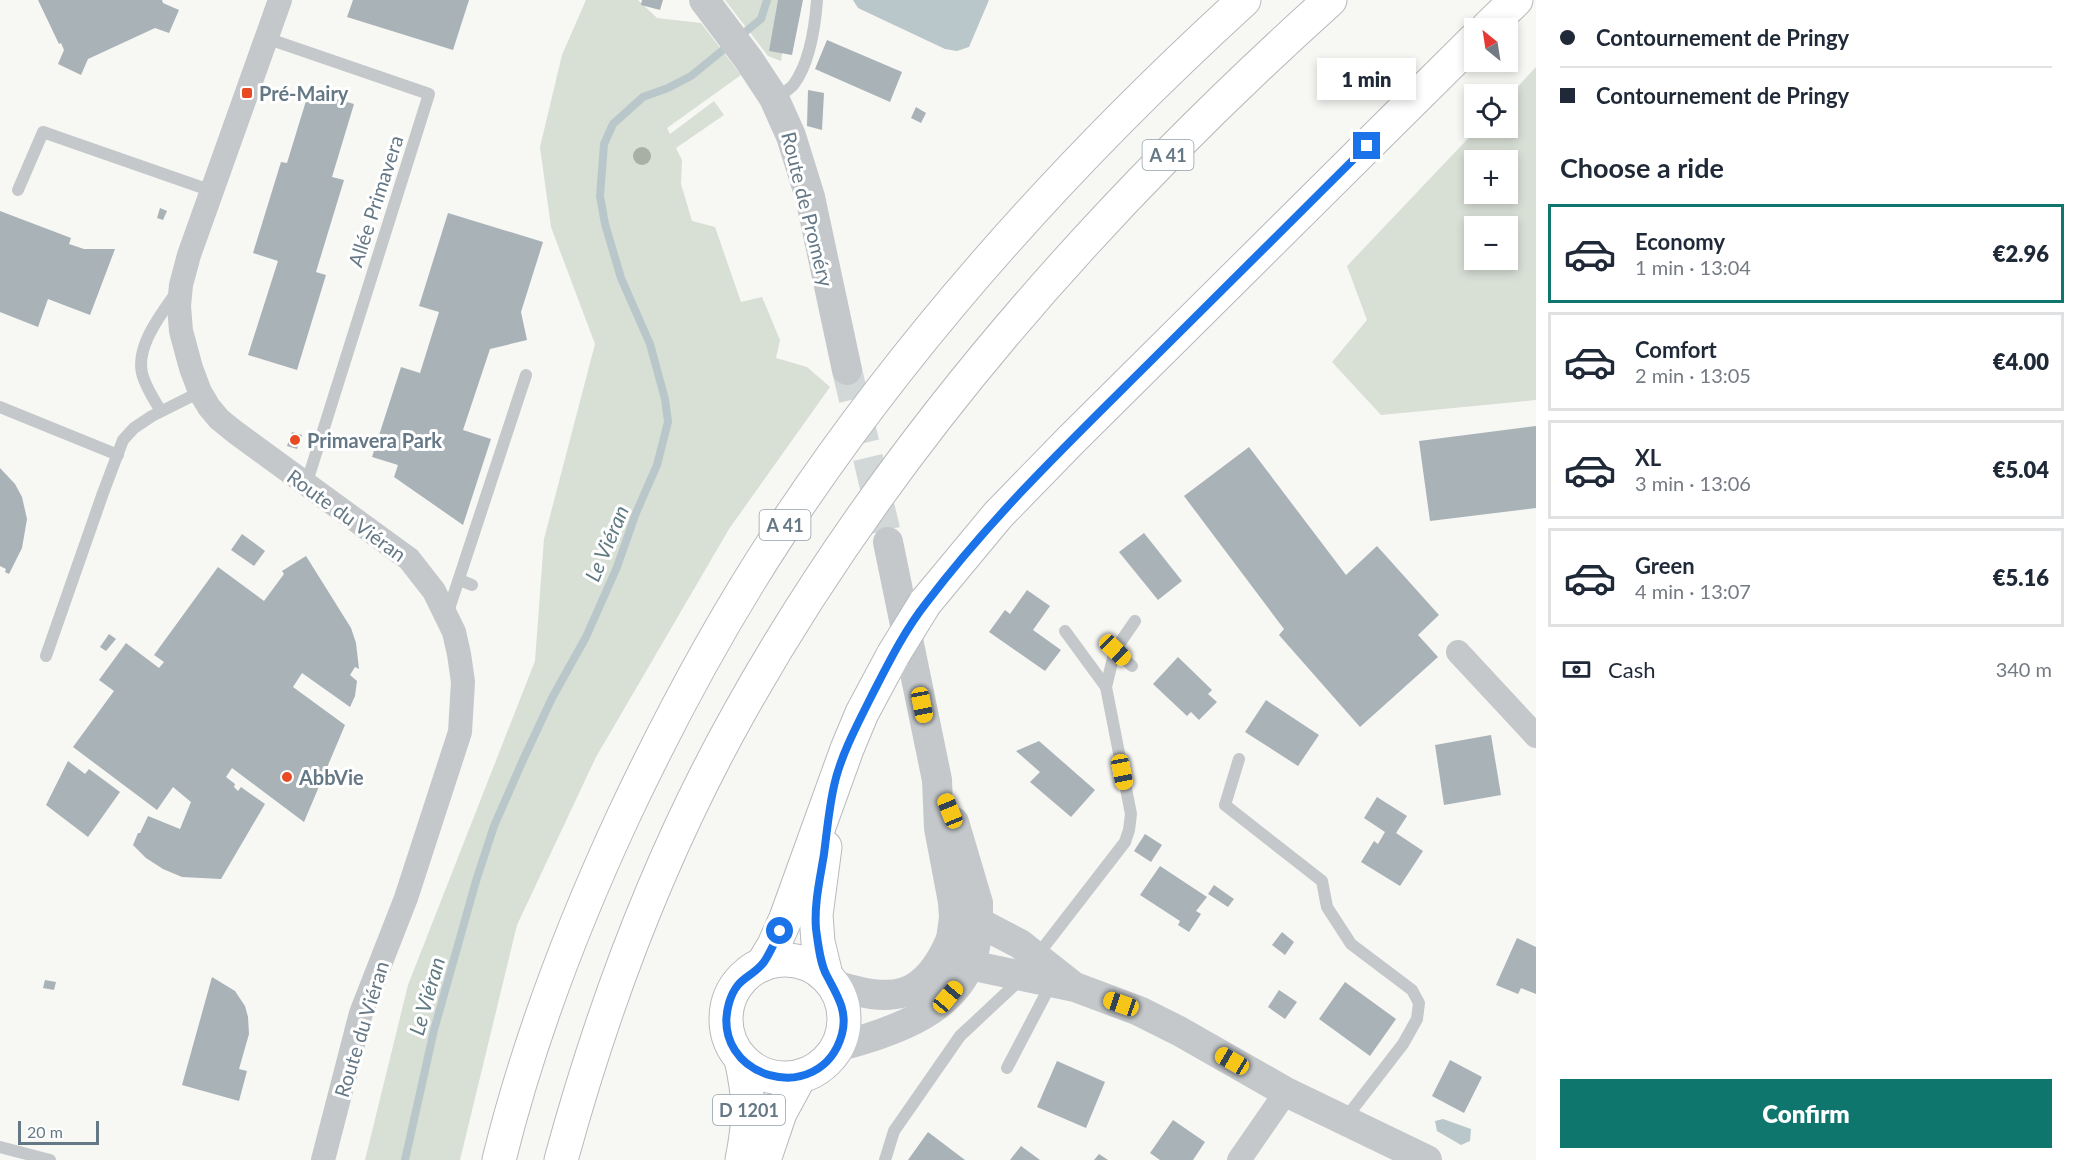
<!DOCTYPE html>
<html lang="en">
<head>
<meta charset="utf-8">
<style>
  :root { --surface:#fff; --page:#f2f2f3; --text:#1f2937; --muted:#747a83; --line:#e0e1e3; --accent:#0f766e }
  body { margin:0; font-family:Lato,sans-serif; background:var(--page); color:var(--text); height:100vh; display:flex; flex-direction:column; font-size:22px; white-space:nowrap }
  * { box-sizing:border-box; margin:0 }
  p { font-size:20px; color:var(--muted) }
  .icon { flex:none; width:33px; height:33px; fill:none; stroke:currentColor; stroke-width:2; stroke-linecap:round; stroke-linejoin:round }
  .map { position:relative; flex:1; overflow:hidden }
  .panel { display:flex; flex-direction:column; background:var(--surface); width:540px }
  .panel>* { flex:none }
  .hud { display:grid; align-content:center; height:132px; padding:0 24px; background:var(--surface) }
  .needle { width:39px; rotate:330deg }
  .fabs { position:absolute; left:1464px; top:18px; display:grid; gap:12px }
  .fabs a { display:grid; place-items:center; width:54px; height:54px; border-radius:0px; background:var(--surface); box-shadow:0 3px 9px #0003; font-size:30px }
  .scale { position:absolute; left:18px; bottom:15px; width:81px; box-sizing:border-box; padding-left:6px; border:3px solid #657886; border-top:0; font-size:16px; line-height:21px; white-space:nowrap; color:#657886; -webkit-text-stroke:4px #fff; paint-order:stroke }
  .end { position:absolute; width:27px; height:27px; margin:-14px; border:8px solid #1a73e8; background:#fff; box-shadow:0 0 0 3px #fff }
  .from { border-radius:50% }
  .bubble { position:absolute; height:42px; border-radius:0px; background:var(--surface); box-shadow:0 3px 9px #0003; font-size:20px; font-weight:800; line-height:42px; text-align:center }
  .car { position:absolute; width:18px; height:36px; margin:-18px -9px; border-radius:8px; box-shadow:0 0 4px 2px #0007; background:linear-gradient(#f5c518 24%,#345 0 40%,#f5c518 0 76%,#345 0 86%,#f5c518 0) }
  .hud b { display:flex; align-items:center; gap:21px; height:57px; font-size:22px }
  .hud b+b { border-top:2px solid var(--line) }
  .hud i { width:15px; height:15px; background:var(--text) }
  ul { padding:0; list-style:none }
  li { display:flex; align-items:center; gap:18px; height:99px; margin:0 12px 9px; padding:0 12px; border:3px solid var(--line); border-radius:0px }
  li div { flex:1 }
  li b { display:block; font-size:22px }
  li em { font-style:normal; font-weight:800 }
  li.on { border-color:var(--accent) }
  li>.icon { width:54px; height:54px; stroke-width:1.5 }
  h2 { padding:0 24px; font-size:27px; line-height:72px }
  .pay { display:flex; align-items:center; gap:15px; height:66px; padding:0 24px; font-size:22px }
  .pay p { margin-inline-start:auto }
  .primary-button { display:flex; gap:12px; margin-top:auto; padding:12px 24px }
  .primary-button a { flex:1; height:69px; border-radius:0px; background:var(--accent); color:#fff; font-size:24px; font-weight:800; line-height:69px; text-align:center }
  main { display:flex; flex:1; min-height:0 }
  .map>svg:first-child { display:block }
  .green { fill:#d8dfd5; fill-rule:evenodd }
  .water { fill:#bac7ca }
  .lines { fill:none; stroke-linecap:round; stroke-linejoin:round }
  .stream { stroke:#bac7ca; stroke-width:8 }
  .building { fill:#a9b2b7 }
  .tertiary-tunnel { stroke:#d2d7d8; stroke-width:30; stroke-dasharray:30 15; stroke-linecap:butt }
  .trunk-casing { stroke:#b7babd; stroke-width:35 }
  .motorway-casing { stroke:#b7babd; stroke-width:35 }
  .service { stroke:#c4c8cb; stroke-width:12 }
  .minor { stroke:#c4c8cb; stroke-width:24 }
  .tertiary { stroke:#c4c8cb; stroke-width:30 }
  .trunk { stroke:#fff; stroke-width:33 }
  .motorway { stroke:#fff; stroke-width:33 }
  .trunk-bridge-casing { stroke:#b7babd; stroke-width:35; stroke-linecap:butt }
  .trunk-bridge { stroke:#fff; stroke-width:33 }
  .tree { fill:#a7b1a3 }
  .route { stroke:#1a73e8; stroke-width:8 }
  .poi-dot { fill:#e84a23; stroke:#fff; stroke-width:2 }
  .labels { text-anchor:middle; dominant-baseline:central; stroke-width:6; stroke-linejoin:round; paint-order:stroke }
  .shield { fill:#fff; stroke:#93a0aa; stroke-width:1.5 }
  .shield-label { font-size:18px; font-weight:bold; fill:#657886 }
  .poi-label { font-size:20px; font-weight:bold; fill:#657886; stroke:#fff; text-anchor:start }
  .street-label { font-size:20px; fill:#657886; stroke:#fff }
  .water-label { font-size:21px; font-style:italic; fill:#617a82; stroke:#fff }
</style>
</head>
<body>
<main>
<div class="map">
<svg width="1536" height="1160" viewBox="0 0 1536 1160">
  <rect width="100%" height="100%" fill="#f7f7f4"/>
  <g class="green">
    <polygon points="586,0 638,0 657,18 701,23 741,75 667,128 670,134 714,101 724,115 676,148 682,160 681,184 692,221 715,227 741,302 762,297 780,340 776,358 807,367 830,387 729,529 596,757 517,925 460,1160 365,1160 408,985 535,661 544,539 595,344 551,227 540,147 562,55"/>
    <polygon points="725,0 789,0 781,61 768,56"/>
    <path d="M 1536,67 L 1536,400 L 1381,415 L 1332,362 L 1367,320 L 1347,266 L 1478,128 L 1508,128 L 1508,97 ZM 1474,160 L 1508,160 L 1508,194 L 1474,194 ZM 1474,226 L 1508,226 L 1508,260 L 1474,260 Z"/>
  </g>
  <g class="water">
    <polygon points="853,0 989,0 969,47 957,51 945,49 858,8"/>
    <polygon points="1443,1119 1471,1129 1470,1141 1461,1145 1437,1131 1435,1121"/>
  </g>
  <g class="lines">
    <polyline class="stream" points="405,1160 434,1030 476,881 494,826 523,760 552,698 586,637 617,567 636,513 657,465 668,422 665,399 650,344 621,278 605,224 600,196 604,144 613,124 643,97 668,88 691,76 761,19 767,0"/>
  </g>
  <g class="building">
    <polygon points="38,0 162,0 163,3 179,10 169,33 155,28 88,59 81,75 58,64 64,50 61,43 59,44"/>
    <polygon points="353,0 469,0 453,50 347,17"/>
    <polygon points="642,0 663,0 660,10 641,5"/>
    <polygon points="778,0 803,0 792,55 769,51"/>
    <polygon points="827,40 902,72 890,102 815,69"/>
    <polygon points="808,90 824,93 822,130 807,126"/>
    <polygon points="309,91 354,104 332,177 344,180 316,272 326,275 297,370 248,355 278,261 253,253 281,162 287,163"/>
    <polygon points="916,107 926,113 921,123 911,118"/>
    <polygon points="160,208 167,211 163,220 157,218"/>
    <polygon points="0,211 71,238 69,244 84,249 115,249 90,315 48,299 38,327 0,312"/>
    <polygon points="448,213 543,242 521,312 527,340 490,349 463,430 491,439 463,525 394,477 398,465 372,457 401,367 420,373 439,312 419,306"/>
    <polygon points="1536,426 1536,508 1430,521 1419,441"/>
    <polygon points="292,432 302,435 297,449 287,446"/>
    <polygon points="1249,447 1346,575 1377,546 1439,615 1418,635 1438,657 1360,727 1279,635 1284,629 1184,496"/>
    <polygon points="0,468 15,484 22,497 27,519 22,548 9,574 5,572 6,569 0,566"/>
    <polygon points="1144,533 1182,581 1158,600 1119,552"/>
    <polygon points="242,534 265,551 254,566 231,550"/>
    <polygon points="306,556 351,628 356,643 359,669 355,667 350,675 357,681 355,696 350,707 302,673 293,687 345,725 304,822 232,768 226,777 235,784 234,787 238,791 241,787 265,804 221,879 182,877 163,869 146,858 133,845 138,833 140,833 148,816 180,829 191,802 173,787 157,810 73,747 114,691 99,680 126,643 159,668 164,662 154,655 218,567 264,601 284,574 282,571"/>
    <polygon points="1027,590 1050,606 1033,630 1061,650 1045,671 989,632 1005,610 1010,614"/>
    <polygon points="109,634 116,639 106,651 100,647"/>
    <polygon points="1178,657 1212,690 1208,694 1217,702 1199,720 1191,712 1187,716 1153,684"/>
    <polygon points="1266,700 1319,735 1298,766 1245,732"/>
    <polygon points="1491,735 1501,795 1444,805 1435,745"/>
    <polygon points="1039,741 1095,790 1071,817 1030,782 1040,772 1016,751"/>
    <polygon points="68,761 85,774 89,769 120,792 88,837 46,805"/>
    <polygon points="1377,797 1407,816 1396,833 1423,851 1400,886 1361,862 1374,841 1378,844 1385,832 1364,818"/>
    <polygon points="1145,834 1162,845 1151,862 1134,851"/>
    <polygon points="1160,866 1207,897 1196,911 1201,914 1189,932 1178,925 1180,921 1140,895"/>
    <polygon points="1214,885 1234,899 1228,907 1208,894"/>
    <polygon points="1282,932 1294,942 1285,955 1272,945"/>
    <polygon points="1517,938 1536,947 1536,994 1521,988 1518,994 1496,985"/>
    <polygon points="212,977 235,991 245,1006 248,1017 249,1034 239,1069 247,1071 239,1101 182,1085"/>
    <polygon points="45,980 56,982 54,990 43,988"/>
    <polygon points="1345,982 1396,1019 1370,1056 1319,1019"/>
    <polygon points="1279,990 1297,1002 1285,1019 1268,1007"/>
    <polygon points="1450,1060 1482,1077 1464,1113 1432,1096"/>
    <polygon points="1057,1061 1105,1082 1086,1128 1037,1107"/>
    <polygon points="1173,1120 1205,1142 1193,1160 1160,1160 1150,1153"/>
    <polygon points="928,1132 965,1160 908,1160"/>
    <polygon points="1021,1146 1040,1160 1010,1160"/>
    <polygon points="1099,1154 1108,1160 1094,1160"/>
  </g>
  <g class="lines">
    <polyline class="tertiary-tunnel" points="847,370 888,542"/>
    <g class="trunk-casing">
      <g id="trunk">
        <polyline points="1487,28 1516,0"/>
        <polyline points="925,603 998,515 1071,440 1474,40"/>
        <polyline points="825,847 816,915 818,942 826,975"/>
        <circle cx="785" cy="1019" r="59"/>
        <polyline points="762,965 774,945 786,918 847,749 862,713 893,655"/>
        <path d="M 741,1059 C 750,1099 750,1120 742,1160"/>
        <polyline points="764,1160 780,1113 799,1078"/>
      </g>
    </g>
    <g class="motorway-casing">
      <g id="motorway">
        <path d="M 499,1160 C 528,1042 572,927 623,817 C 670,717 722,620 783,528 C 912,333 1071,158 1244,0"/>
        <path d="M 561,1160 C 603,1006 661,852 739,713 C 890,442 1101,206 1330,0"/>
      </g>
    </g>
    <g class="service">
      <polyline points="266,38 429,94 306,485"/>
      <path d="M 774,98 C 781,94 790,90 794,84 C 810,62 815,27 817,0"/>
      <polyline points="18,190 43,132 212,191"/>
      <polyline points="0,407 118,455"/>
      <path d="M 161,411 C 154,400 145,386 142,373 C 136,346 161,314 176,293"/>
      <polyline points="460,580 472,585"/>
      <polyline points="447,615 526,375"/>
      <polyline points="1065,631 1106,687"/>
      <polyline points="1115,650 1132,666"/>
      <polyline points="46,656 103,493 123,440 134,428 152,416 200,392"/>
      <polyline points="1239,759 1225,805 1322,881 1327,907 1351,944 1412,990 1419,1003 1417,1019 1403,1044 1345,1119"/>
      <polyline points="1036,957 1125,842 1129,830 1131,814 1106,687 1115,650 1135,621"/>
      <polyline points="1007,1068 1051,984"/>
      <polyline points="0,1147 50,1160"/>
      <polyline points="885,1160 894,1131 960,1036 1021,979"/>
    </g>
    <g class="minor">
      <polyline points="280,0 189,255 181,285 179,306 181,331 191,368 200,392 209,407 219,419 235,432 409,559 434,591 454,632 459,654 463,682 460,732 406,898 361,1013 323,1160"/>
      <polyline points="1458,652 1536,736"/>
      <polyline points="1239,1160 1286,1092"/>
    </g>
    <g class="tertiary">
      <polyline points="704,0 749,60 774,98 791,136 810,197 847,370"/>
      <polyline points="888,542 937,780 939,828 953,902 954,918 951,939 971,961 984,968 1075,987 1139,1011 1179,1031 1286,1092 1427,1160"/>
      <polyline points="954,822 978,903 978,922 1020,944 1073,986"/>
      <path d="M 832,984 C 891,1004 925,1001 951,939"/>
      <path d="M 837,1047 C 894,1031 965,1011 976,942"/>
    </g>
    <use href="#trunk" class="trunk"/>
    <use href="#motorway" class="motorway"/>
    <g class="trunk-bridge-casing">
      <polyline id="trunk-bridge" points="893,655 925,603"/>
    </g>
    <use href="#trunk-bridge" class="trunk-bridge"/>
  </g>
  <circle class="tree" cx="642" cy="156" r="9"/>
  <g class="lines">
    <path class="route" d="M 780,931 C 775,942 770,953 764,962 C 751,979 737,976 729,1003 C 708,1078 821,1110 842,1034 C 848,1011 837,995 827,976 C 820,964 818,943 816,929 C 814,904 820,879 824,854 C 827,831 829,808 834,786 C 840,757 858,723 871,697 C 888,664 904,631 927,602 C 997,510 1081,431 1162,350 C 1231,282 1299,213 1367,146"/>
  </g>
  <g class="poi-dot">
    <rect x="241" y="87" width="12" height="12" rx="3"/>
    <circle cx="295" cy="440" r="6"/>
    <circle cx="287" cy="777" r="6"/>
  </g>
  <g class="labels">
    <g class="shield">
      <rect x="1142.5" y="140" width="51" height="30" rx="4.5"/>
      <rect x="759.5" y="510" width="51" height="30" rx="4.5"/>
      <rect x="713" y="1095" width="72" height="30" rx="4.5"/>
    </g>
    <g class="shield-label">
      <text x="1168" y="155">A 41</text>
      <text x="785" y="525">A 41</text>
      <text x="749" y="1110">D 1201</text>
    </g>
    <g class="poi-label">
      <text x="259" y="93">Pré-Mairy</text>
      <text x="307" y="440">Primavera Park</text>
      <text x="299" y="777">AbbVie</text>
    </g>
    <g class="street-label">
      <text transform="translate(375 201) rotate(-72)">Allée Primavera</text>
      <text transform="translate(808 209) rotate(76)">Route de Proméry</text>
      <text transform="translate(347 515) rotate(36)">Route du Viéran</text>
      <text transform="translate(361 1029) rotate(-73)">Route du Viéran</text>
    </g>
    <g class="water-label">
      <text transform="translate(606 543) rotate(-67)">Le Viéran</text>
      <text transform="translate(426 996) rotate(-74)">Le Viéran</text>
    </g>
  </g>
</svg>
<div class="fabs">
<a><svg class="needle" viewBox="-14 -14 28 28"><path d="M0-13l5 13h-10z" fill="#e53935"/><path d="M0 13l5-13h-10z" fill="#747a83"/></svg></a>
<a><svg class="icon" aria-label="locate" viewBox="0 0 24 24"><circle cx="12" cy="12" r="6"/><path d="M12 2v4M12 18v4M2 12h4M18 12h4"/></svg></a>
<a>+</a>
<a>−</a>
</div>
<div class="scale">20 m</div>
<i class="end from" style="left:780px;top:931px"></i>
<i class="end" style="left:1367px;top:146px"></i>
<div class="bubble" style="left:1317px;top:58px;width:99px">1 min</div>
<i class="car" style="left:1115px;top:650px;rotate:134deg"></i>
<i class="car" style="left:922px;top:705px;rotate:169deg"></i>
<i class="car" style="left:1122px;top:772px;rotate:169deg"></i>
<i class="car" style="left:950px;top:811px;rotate:338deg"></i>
<i class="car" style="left:948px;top:997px;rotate:40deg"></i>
<i class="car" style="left:1121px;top:1004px;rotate:289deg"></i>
<i class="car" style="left:1232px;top:1061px;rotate:300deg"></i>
</div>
<section class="panel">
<div class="hud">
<b><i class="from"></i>Contournement de Pringy</b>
<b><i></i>Contournement de Pringy</b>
</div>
<h2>Choose a ride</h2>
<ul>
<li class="on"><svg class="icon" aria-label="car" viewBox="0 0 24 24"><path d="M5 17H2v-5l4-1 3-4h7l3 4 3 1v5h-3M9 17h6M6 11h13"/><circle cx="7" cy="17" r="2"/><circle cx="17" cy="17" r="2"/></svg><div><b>Economy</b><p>1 min · 13:04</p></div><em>€2.96</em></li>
<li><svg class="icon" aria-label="car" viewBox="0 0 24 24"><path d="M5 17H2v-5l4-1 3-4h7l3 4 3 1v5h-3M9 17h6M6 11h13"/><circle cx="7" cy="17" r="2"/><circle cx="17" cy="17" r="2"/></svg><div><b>Comfort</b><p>2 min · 13:05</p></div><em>€4.00</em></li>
<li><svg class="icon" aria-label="car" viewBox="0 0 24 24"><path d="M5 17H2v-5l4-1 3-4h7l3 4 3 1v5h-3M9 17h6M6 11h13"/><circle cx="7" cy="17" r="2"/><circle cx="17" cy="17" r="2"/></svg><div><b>XL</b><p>3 min · 13:06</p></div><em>€5.04</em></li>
<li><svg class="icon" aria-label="car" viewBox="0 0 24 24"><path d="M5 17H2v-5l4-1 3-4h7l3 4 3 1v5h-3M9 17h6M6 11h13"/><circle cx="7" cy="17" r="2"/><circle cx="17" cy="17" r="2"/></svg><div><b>Green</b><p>4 min · 13:07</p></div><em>€5.16</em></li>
</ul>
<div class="pay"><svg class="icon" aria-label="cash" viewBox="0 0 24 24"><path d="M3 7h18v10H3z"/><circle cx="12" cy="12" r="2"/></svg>Cash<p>340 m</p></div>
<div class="primary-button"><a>Confirm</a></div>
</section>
</main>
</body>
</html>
